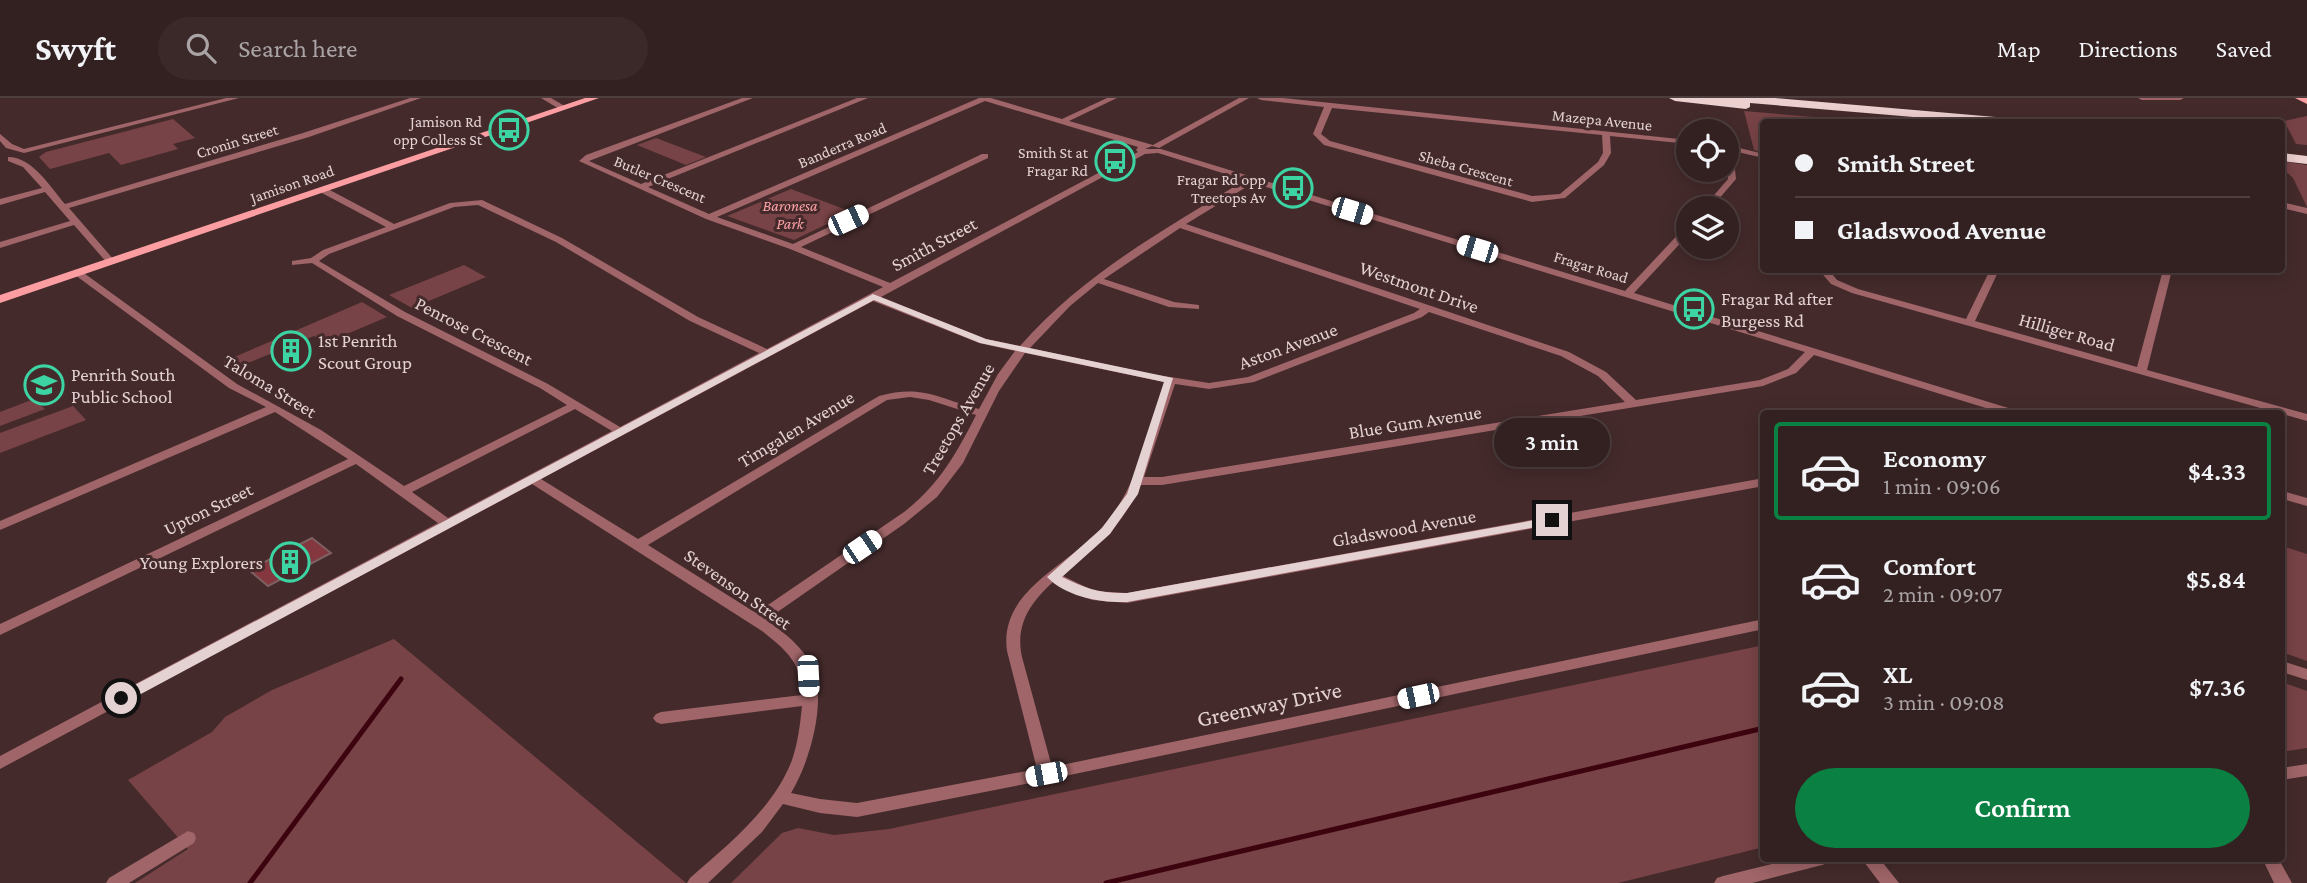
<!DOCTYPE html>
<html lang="en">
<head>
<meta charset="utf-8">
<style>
  :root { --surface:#332020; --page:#3b2829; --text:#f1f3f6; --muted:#a9a3a5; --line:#4e3e3e; --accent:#0b8043 }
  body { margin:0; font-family:"Crimson Pro",serif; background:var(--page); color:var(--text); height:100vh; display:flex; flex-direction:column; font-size:26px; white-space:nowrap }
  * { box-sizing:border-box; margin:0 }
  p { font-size:23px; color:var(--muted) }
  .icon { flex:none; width:38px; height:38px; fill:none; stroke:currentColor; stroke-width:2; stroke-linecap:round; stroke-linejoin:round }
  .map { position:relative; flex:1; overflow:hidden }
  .side { position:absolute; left:1760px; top:312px; width:525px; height:452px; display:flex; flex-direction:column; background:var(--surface); border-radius:7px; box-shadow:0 4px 18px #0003,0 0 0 2px var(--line) }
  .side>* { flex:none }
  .banner { position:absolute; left:1760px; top:21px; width:525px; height:154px; border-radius:7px; box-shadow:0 4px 18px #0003,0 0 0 2px var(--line); display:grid; align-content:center; height:154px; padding:0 35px; background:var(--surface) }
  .controls { position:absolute; left:1676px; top:21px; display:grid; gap:14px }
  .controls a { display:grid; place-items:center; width:63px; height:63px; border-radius:50%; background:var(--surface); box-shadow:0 4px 18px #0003,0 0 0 2px var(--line); font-size:35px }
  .end { position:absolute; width:32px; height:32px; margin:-16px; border:9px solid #e4d2d3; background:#111; box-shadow:0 0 0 4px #111 }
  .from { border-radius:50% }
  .bubble { position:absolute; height:49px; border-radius:24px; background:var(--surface); box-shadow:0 4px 18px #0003,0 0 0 2px var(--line); font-size:23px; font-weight:600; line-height:49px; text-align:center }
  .car { position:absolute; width:21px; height:42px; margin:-21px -10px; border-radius:9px; box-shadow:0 0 5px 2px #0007; background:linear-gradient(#fff 24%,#345 0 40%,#fff 0 76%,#345 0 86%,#fff 0) }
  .banner b { display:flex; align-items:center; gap:24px; height:66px; font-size:26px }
  .banner b+b { border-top:2px solid var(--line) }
  .banner i { width:18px; height:18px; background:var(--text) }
  ul { padding:12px 0 0; list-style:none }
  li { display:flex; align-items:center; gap:21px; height:98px; margin:0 14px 10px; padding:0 21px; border:4px solid transparent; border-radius:7px }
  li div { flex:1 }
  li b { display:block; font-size:26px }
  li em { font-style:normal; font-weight:600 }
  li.on { border-color:var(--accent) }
  li>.icon { width:63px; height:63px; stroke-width:1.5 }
  .button { display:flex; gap:14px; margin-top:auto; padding:14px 35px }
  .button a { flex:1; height:80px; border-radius:42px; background:var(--accent); color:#fff; font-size:28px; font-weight:600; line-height:80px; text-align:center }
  header { display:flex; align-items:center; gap:42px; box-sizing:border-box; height:98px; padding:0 35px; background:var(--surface); border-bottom:2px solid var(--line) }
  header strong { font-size:33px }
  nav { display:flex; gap:38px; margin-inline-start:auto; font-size:24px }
  .search { width:490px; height:63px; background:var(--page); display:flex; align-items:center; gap:18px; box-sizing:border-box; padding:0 24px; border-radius:38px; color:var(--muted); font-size:26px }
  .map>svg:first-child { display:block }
  .green { fill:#784346 }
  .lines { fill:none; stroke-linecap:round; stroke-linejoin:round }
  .stream { stroke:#3d040f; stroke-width:5 }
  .building { fill:#84373f; stroke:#7e6061; stroke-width:2 }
  .minor { fill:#9f6568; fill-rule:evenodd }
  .major { fill:#fc9da2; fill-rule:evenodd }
  .highway { fill:#eccfcf; fill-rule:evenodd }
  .route { fill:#e4d2d3 }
  .labels { text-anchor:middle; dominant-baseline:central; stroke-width:6; stroke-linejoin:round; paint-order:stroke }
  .far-street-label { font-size:16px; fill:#e4d2d3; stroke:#442a2b }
  .far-poi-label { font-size:16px; fill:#e4d2d3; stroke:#442a2b; text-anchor:end }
  .far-park-label { font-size:16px; font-style:italic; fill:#fca1a5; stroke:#442a2b }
  .street-label { font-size:19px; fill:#e4d2d3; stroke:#442a2b }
  .poi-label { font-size:19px; fill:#e4d2d3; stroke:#442a2b; text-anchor:start }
  .near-street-label { font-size:23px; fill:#e4d2d3; stroke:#442a2b }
</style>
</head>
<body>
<header>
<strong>Swyft</strong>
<div class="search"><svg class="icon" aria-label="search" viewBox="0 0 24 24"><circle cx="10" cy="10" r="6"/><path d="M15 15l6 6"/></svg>Search here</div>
<nav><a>Map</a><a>Directions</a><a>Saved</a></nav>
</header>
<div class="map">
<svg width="2307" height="785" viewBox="0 0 2307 785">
  <rect width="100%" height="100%" fill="#442a2b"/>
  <g class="green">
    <polygon points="1744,13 1873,24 1764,24 1764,55 1754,52"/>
    <polygon points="2307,18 2307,47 2296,46 2284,23"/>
    <polygon points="173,21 195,40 173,46 178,51 121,67 109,55 50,71 39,59 46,54"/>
    <polygon points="656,40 706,59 686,67 637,47"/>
    <polygon points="2282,63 2307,67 2307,109 2293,80 2282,70"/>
    <polygon points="791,91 852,114 794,142 727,118"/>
    <polygon points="464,167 486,179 412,210 389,197"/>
    <polygon points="362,204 387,219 326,245 314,238 233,271 223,264"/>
    <polygon points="34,301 45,311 0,328 0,314"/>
    <polygon points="73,308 86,322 0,355 0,335"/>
    <polygon points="2282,448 2307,456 2307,563 2282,554"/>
    <polygon points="394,541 686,785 135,785 188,751 128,682 212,634 225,619 272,592"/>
    <polygon points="1764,547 1764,749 1618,785 731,785 782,735 798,730 834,737 889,731"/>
    <polygon points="2282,584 2307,593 2307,650 2282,654"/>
  </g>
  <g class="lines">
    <g class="stream">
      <polyline points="250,785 401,581"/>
      <polyline points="1106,785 1764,630"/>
    </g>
  </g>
  <polygon class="building" points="312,440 331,455 268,488 249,472"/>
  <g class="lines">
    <g class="minor">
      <polygon points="226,0 239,0 24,55 6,50 0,43 0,36 12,46 24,51"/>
      <path d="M 410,0 L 421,0 L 309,39 L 69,110 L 114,162 L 114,166 L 108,166 L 74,127 L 0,150 L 0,144 L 70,123 L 45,94 L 0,107 L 0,101 L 42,90 L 23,69 L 8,63 L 8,59 C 33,59 50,89 65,106 L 303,35 Z"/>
      <polygon points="541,0 551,0 568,10 561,12"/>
      <path d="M 742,0 L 753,0 L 589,63 L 641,86 L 857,0 L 868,0 L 648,89 L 709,116 L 979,0 L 991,0 L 1062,21 L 1107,0 L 1117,0 L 1069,23 L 1153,47 L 1239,0 L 1249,0 L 1159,50 L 1152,48 L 1145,51 L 1161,51 L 1625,193 L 1686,128 L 1689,127 L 1689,136 L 1634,195 L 2018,313 L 2020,315 L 2002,315 L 1814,257 L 1796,275 L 1763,288 L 1162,387 L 1141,387 C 1119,432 1099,446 1061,477 L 1094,493 L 1127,495 L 1764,380 L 1764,388 L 1127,505 L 1092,502 L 1053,484 C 1030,505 1015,527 1022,559 L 1052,669 L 1764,521 L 1764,531 L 1046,682 L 857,719 L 820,715 L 783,706 L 762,734 L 708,785 L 687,785 L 690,780 C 728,747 774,710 792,662 C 798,644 800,627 802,608 L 661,626 L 656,624 L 653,620 L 656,616 L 661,614 L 802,597 C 802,565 786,552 762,533 L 532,386 L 0,671 L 0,658 L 438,425 L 356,366 L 0,537 L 0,526 L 348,361 L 275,314 L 0,432 L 0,423 L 266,309 L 229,290 L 75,177 L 75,173 L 81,173 L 237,286 L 321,332 L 404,388 L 567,307 L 540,290 L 397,218 L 312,165 L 292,167 L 292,163 L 311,160 L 323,152 L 386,129 L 320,94 L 320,90 L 326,90 L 394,126 L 450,105 L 482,102 L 562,140 L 698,219 L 767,251 L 883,189 L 790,151 L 706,121 L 579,63 L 586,57 ZM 985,3 L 1138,49 L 1136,52 L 1138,54 L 890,185 L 801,149 L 988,60 L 988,56 L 982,56 L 793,146 L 717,119 ZM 1158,55 L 1245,82 C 1164,132 1083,176 1020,248 L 986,241 L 881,199 L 1145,56 ZM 1253,85 L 1805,254 L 1788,271 L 1760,282 L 1636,302 L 1606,274 L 1569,254 L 1186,126 ZM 478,107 L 556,144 L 690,223 L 759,255 L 620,329 L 548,286 L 405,214 L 319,163 L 329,156 L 454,109 ZM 1180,130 L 1420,211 L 1414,215 L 1248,279 L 1209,285 L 1151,276 L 1030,250 L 1070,208 L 1098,185 L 1169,209 L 1199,211 L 1199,207 L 1174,204 L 1104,181 ZM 873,203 L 979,245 L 1015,253 L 998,276 L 979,311 C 939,301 923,286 879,298 L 638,441 L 541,381 ZM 1429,214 L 1561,258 L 1598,278 L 1625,304 L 1162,379 L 1144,379 L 1175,286 L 1209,291 L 1254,284 L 1422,219 ZM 1025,255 L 1164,284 C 1151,326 1141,373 1117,410 C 1110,420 1102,430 1093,439 C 1059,471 999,497 1007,553 L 1037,671 L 857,705 L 820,701 L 791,695 C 809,666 826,607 814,574 C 806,551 785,535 766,522 L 904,426 L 937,399 L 963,365 L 999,293 ZM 910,299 L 929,302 L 976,317 C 957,355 938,388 904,414 L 756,515 L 648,447 L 887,302 ZM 575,311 L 612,333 L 448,420 L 412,394 Z"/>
      <path d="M 1257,0 L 1283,0 L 1689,42 L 1689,46 L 1610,38 L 1611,55 L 1604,67 L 1565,100 L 1532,104 L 1324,47 L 1313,36 L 1324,9 L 1261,2 ZM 1332,10 L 1602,37 L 1603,55 L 1598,64 L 1560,96 L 1532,98 L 1330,43 L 1321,36 Z"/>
      <polygon points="2138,0 2184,0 2180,2 2142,2"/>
      <polygon points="1727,47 1764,56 1764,60 1733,53 1736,81 1711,110 1703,110 1728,81"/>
      <polygon points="2282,104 2307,110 2307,116 2282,110"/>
      <polygon points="1819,172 1829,172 1837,182 1858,191 1966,221 1990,172 1999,172 1975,223 2137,269 2163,172 2172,172 2147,272 2307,316 2307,323 1852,195 1831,186"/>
      <polygon points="2282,393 2307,400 2307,408 2282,401"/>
      <polygon points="2282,563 2307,571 2307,582 2282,574"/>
      <polygon points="2307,666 2307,678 2282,682 2282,670"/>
      <polygon points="188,733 194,735 196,740 194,745 129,785 106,785 109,780"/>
      <polygon points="1796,760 1830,760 1828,765 1822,767 1752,785 1714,785 1717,780 1723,778"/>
      <polygon points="1861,760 1879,760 1899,785 1880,785"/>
      <polygon points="2262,760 2278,760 2292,785 2274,785"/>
    </g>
    <g class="major">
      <polygon points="585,0 599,0 0,205 0,197"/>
      <polygon points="2295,0 2307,0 2307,6"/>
    </g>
    <g class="highway">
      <polygon points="1669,0 1775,0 2007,20 2013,24 1972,24 1750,5 1750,9 1746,11 1675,3"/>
      <polygon points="2282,55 2307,58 2307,66 2282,63"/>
    </g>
  </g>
  <path class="route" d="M 873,196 L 986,241 L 1173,280 L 1138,396 L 1110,436 L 1062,479 C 1084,490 1102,496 1127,495 L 1552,419 L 1557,422 L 1552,426 L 1127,504 C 1101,505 1066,499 1047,479 L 1102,430 L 1127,396 L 1164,284 L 980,245 L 874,202 L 126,604 L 121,605 L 114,600 L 116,597 Z"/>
  <defs>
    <g id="bus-ring" transform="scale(2.0125)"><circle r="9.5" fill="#442a2b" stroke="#3dd4a3" stroke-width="1.5"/><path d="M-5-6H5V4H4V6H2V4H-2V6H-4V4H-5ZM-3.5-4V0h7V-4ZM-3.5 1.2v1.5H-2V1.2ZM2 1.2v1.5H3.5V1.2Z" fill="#3dd4a3"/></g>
    <g id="building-ring" transform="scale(2.0125)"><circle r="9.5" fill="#442a2b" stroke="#3dd4a3" stroke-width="1.5"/><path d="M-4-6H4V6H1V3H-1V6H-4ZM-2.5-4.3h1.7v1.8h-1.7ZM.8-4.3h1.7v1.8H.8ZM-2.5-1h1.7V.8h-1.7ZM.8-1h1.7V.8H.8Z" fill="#3dd4a3"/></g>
    <g id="school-ring" transform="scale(2.0125)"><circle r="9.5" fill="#442a2b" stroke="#3dd4a3" stroke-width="1.5"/><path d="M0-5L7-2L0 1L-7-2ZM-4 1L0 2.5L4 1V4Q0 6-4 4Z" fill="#3dd4a3"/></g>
  </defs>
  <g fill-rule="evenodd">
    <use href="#bus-ring" x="509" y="32"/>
    <use href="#bus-ring" x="1115" y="63"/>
    <use href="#bus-ring" x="1293" y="90"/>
    <use href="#bus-ring" x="1694" y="211"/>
    <use href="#building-ring" x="291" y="253"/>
    <use href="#school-ring" x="44" y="287"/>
    <use href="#building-ring" x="290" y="464"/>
  </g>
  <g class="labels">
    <g class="far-street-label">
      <text transform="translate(1602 22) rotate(6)">Mazepa Avenue</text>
      <text transform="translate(237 43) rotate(-17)">Cronin Street</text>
      <text transform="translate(842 47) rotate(-23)">Banderra Road</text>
      <text transform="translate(1466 70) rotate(16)">Sheba Crescent</text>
      <text transform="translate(660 81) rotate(23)">Butler Crescent</text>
      <text transform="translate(292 86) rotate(-19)">Jamison Road</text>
      <text transform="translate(1591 169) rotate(17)">Fragar Road</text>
    </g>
    <g class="far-poi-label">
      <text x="482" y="23">Jamison Rd<tspan x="482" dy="18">opp Colless St</tspan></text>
      <text x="1088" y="54">Smith St at<tspan x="1088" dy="18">Fragar Rd</tspan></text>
      <text x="1266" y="81">Fragar Rd opp<tspan x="1266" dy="18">Treetops Av</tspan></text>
    </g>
    <g class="far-park-label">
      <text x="790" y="107">Baronesa<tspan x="790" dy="18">Park</tspan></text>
    </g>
    <g class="street-label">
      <text transform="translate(934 146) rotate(-28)">Smith Street</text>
      <text transform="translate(1419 189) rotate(19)">Westmont Drive</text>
      <text transform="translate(474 233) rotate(27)">Penrose Crescent</text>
      <text transform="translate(2067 234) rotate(16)">Hilliger Road</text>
      <text transform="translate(1288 248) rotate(-20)">Aston Avenue</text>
      <text transform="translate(270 288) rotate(31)">Taloma Street</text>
      <text transform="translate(958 321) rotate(-60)">Treetops Avenue</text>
      <text transform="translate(1415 324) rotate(-9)">Blue Gum Avenue</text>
      <text transform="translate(796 331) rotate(-31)">Timgalen Avenue</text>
      <text transform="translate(208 411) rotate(-26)">Upton Street</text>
      <text transform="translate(1404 430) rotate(-10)">Gladswood Avenue</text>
      <text transform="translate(738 491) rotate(35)">Stevenson Street</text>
    </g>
    <g class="poi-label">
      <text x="1721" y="200">Fragar Rd after<tspan x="1721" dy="22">Burgess Rd</tspan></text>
      <text x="318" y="242">1st Penrith<tspan x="318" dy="22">Scout Group</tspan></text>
      <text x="71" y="276">Penrith South<tspan x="71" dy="22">Public School</tspan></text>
      <text x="263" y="464" text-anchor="end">Young Explorers</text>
    </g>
    <g class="near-street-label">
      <text transform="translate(1269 606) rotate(-12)">Greenway Drive</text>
    </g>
  </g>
</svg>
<div class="controls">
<a><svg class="icon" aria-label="locate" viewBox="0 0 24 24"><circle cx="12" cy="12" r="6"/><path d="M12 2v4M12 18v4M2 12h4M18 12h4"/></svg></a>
<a><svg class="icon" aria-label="layers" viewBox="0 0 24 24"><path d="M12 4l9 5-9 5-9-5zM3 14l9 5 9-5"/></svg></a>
</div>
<i class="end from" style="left:121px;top:600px"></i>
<i class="end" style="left:1552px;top:422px"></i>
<div class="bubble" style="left:1494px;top:320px;width:116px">3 min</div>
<i class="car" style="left:1352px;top:113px;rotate:107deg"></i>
<i class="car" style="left:848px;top:122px;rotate:65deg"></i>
<i class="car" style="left:1477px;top:151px;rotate:287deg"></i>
<i class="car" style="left:862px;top:449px;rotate:56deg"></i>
<i class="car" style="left:808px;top:578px;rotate:177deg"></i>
<i class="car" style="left:1418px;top:598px;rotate:258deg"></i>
<i class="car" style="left:1046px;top:676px;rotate:259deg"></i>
<div class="banner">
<b><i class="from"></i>Smith Street</b>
<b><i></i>Gladswood Avenue</b>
</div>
<section class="side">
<ul>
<li class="on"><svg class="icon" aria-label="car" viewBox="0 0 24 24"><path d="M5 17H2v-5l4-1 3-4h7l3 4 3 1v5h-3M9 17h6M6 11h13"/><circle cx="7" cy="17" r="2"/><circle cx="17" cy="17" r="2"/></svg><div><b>Economy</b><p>1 min · 09:06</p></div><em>$4.33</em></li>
<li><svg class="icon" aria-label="car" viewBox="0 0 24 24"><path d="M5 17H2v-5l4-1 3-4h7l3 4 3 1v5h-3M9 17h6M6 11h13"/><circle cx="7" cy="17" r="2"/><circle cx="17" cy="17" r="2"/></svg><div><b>Comfort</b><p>2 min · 09:07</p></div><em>$5.84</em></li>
<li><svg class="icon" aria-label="car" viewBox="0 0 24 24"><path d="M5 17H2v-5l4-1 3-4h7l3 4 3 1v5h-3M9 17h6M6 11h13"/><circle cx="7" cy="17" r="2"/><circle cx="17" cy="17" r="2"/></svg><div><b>XL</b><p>3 min · 09:08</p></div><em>$7.36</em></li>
</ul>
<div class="button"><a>Confirm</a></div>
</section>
</div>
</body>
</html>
